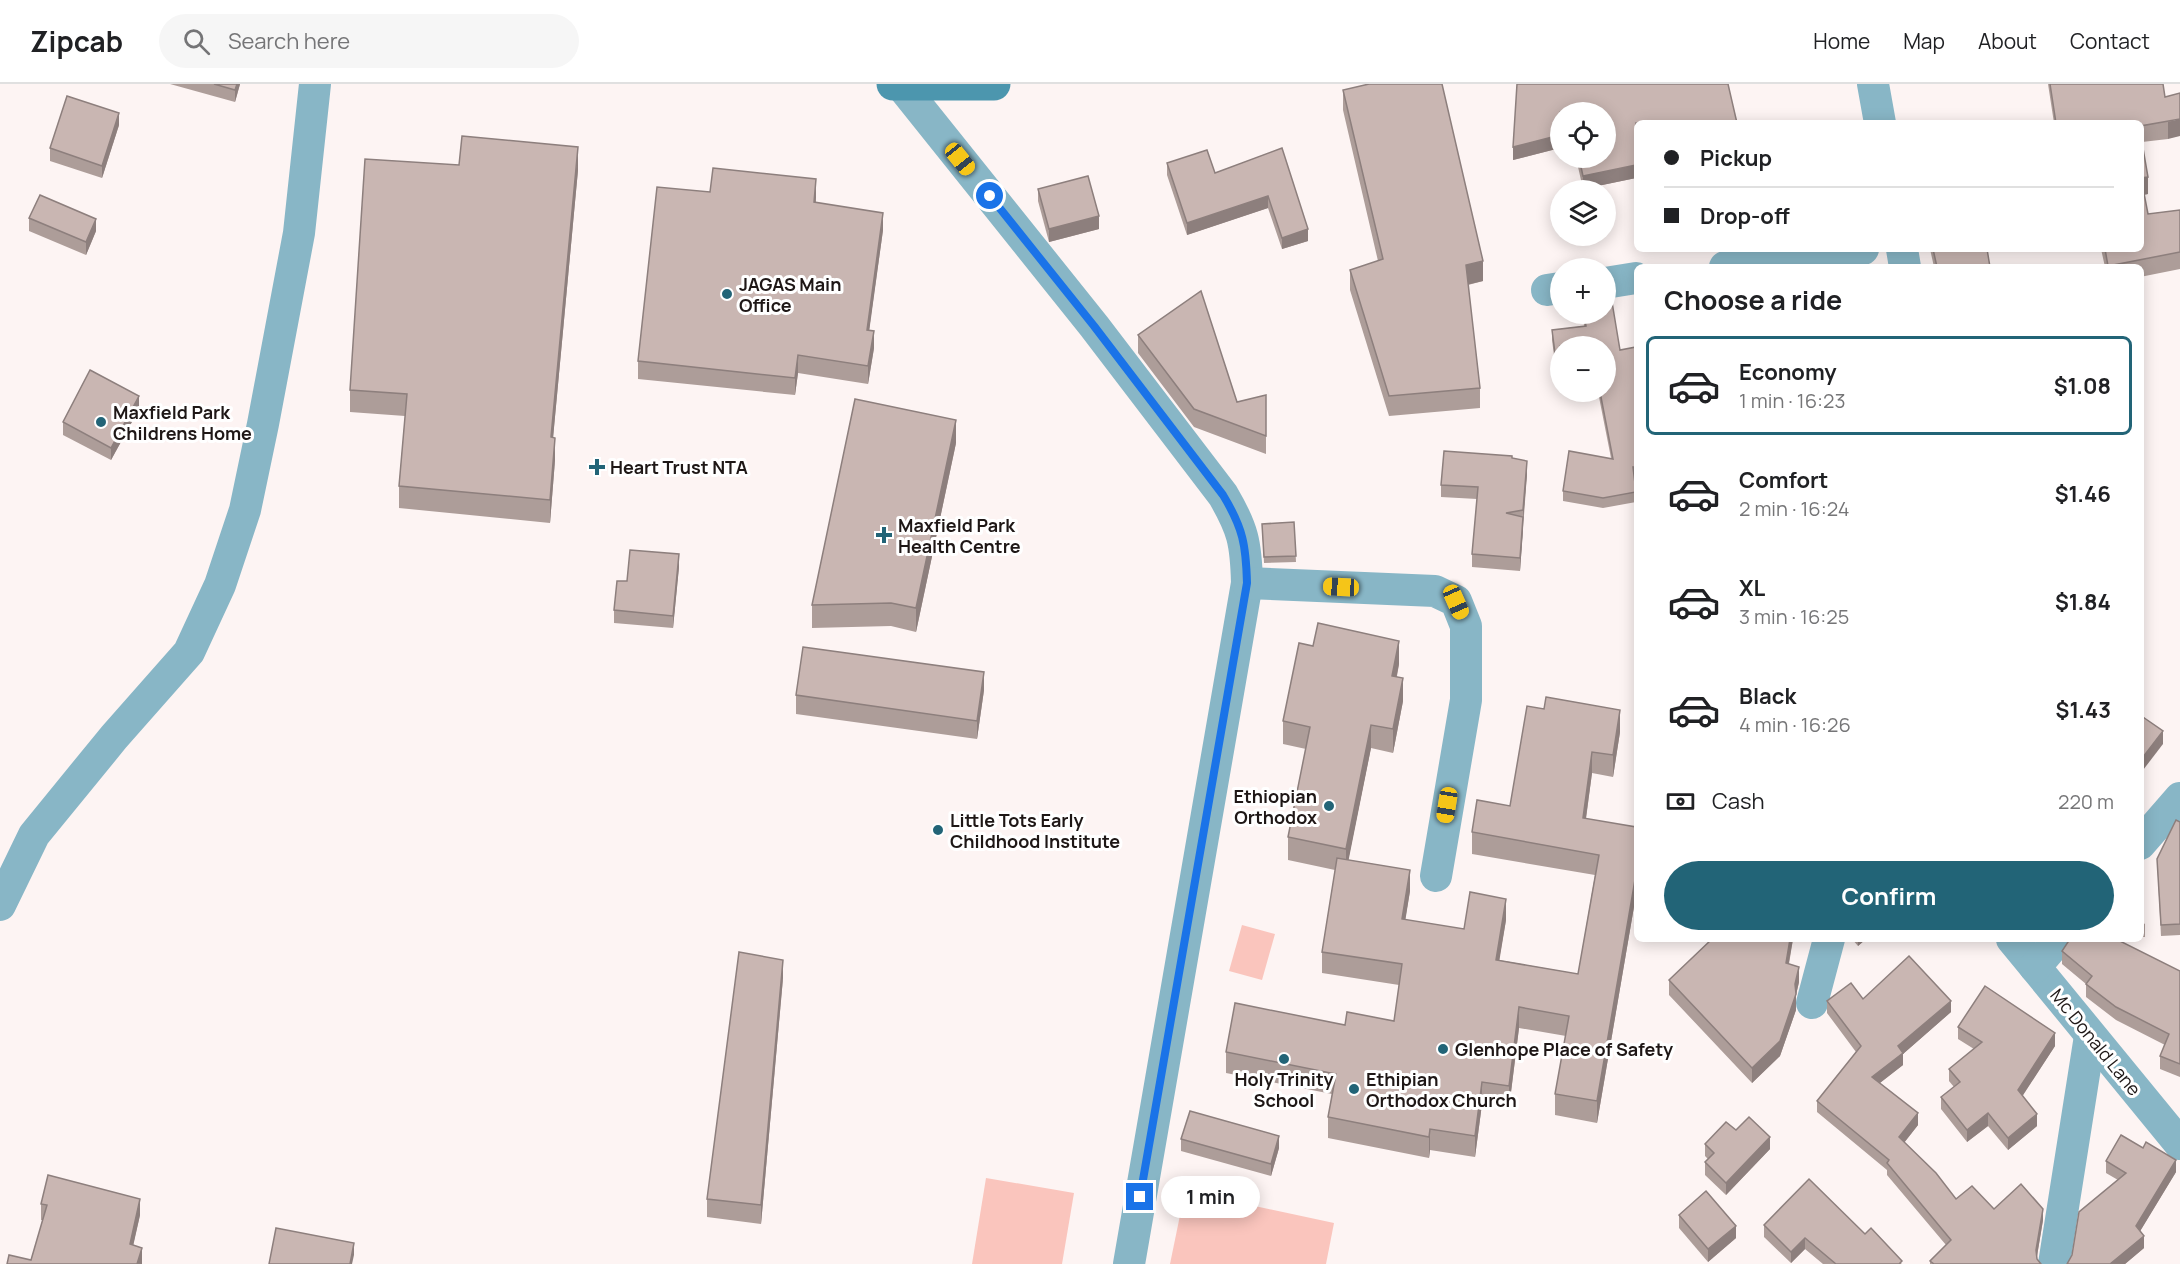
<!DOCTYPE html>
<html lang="en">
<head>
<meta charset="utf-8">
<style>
  :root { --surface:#fff; --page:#f6f6f6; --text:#202124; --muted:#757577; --line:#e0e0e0; --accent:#226477 }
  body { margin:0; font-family:Manrope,sans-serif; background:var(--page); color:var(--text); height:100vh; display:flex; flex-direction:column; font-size:22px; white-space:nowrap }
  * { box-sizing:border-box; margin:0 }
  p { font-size:20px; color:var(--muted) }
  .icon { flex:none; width:33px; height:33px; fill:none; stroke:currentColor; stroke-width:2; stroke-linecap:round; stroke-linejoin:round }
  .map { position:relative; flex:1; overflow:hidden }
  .details { position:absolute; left:1634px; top:180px; width:510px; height:678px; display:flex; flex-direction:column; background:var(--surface); border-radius:9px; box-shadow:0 3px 15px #0003 }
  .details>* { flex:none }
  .top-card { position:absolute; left:1634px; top:36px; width:510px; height:132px; border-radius:9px; box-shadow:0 3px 15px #0003; display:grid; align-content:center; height:132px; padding:0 30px; background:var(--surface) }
  .controls { position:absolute; left:1550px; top:18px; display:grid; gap:12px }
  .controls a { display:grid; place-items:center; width:66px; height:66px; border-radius:50%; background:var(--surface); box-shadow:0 3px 15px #0003; font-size:30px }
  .end { position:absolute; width:27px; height:27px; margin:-14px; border:8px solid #1a73e8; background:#fff; box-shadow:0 0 0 3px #fff }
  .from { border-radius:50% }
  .bubble { position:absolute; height:42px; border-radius:21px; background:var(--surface); box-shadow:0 3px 15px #0003; font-size:20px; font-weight:700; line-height:42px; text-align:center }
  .car { position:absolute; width:18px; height:36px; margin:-18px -9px; border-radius:8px; box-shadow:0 0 4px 2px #0007; background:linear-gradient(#f5c518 24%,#345 0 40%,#f5c518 0 76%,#345 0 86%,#f5c518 0) }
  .top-card b { display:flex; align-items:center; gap:21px; height:57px; font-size:22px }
  .top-card b+b { border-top:2px solid var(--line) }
  .top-card i { width:15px; height:15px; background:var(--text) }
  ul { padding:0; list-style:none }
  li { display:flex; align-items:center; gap:18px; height:99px; margin:0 12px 9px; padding:0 18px; border:3px solid transparent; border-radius:9px }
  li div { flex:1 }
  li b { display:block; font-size:22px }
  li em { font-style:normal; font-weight:700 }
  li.current { border-color:var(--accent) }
  li>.icon { width:54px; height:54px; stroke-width:1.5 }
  h2 { padding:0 30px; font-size:27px; line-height:72px }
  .pay { display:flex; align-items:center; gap:15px; height:66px; padding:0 30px; font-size:22px }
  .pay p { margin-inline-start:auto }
  .primary-button { display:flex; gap:12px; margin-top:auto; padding:12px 30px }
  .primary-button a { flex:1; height:69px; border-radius:36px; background:var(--accent); color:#fff; font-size:24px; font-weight:700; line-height:69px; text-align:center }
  header { display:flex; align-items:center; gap:36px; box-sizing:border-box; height:84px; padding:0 30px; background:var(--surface); border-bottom:2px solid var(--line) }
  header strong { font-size:28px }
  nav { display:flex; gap:33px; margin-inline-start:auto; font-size:21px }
  .search { width:420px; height:54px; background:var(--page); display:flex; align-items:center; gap:15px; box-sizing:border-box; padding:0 21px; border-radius:33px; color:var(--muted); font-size:22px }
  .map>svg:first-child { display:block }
  .green { fill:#fac5bd }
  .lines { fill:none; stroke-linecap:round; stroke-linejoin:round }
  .minor { stroke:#88b6c6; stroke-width:32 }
  .secondary { stroke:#4c96ae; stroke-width:33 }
  .wall { fill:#ad9d99 }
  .shaded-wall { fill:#8d7f7d }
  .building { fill:#c9b6b2; stroke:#8d7f7d; stroke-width:1.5 }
  .route { stroke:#1a73e8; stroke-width:8 }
  .poi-dot { fill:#226477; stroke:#fff; stroke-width:2 }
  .labels { text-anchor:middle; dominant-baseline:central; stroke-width:6; stroke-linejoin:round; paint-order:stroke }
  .poi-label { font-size:18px; font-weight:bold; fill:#1e1716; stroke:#fff; text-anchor:start }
  .street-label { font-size:18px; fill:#1e1716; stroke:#fff }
</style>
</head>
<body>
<header>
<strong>Zipcab</strong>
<div class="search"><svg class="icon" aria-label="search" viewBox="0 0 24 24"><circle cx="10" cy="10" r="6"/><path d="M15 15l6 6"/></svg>Search here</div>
<nav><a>Home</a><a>Map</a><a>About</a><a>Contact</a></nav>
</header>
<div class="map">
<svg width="2180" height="1180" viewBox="0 0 2180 1180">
  <rect width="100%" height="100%" fill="#fdf4f3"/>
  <g class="green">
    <polygon points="1242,841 1275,850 1262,896 1229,887"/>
    <polygon points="986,1094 1074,1109 1062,1180 972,1180"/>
    <polygon points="1185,1107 1334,1139 1326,1180 1170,1180"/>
  </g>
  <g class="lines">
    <g class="minor">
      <polyline points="1873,0 1880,39"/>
      <path d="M 901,1 L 1094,242 L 1223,411 C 1243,445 1246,459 1247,499 L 1129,1180"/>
      <polyline points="1902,165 1905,183"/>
      <polyline points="1725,183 1863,165"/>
      <polyline points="1605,199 1636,194"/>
      <polyline points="1547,206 1560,204"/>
      <polyline points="1247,499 1435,507 1456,517 1466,542 1466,616 1436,792"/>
      <polyline points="2140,760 2180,714"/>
      <polyline points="0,821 34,751 114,653 189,568 220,501 245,426 263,340 299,149 315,0"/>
      <polyline points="2012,855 2180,1060"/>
      <polyline points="2035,883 2059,855"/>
      <polyline points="1812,919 1829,855"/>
      <polyline points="2054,1180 2090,952"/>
    </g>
    <polyline class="secondary" points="893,0 994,0"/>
  </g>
  <g class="wall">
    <polygon points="170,0 240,0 235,18"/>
    <polygon points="1517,0 1728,0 1737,39 1636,39 1636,94 1583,105 1576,74 1605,74 1605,28 1560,28 1560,64 1513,76"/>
    <polygon points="2048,0 2163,0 2165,13 2180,9 2168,55 2142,58 2148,110 2144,111 2148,130 2180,126 2180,185 2140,193 2140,183 2105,183 2101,165 2140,165 2140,39 2054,39"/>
    <polygon points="1343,6 1483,197 1468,201 1480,304 1480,324 1389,332 1350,206 1350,186 1378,177 1343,26"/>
    <polygon points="119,41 102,94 50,77 50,64"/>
    <polygon points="1282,64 1308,157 1282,165 1268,124 1187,151 1167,91 1167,79 1215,89"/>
    <polygon points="459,81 578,86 553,354 555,376 550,439 399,424 399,402 405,332 350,328 350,306"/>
    <polygon points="1038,105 1099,145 1049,158 1038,117"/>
    <polygon points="710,108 816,113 816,118 883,146 869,246 874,264 868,300 798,289 795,311 638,295 638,277"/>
    <polygon points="29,134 96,147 86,171 29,147"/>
    <polygon points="1930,165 1987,165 1990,183 1934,183"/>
    <polygon points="1583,230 1605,230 1620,266 1636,263 1636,393 1634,393 1636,408 1636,418 1603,424 1563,417 1563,407 1611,374 1598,308 1605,308 1605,262 1560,262 1560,302 1558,302 1552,256 1552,246 1584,242"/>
    <polygon points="1138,251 1237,318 1266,311 1266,370 1194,343 1138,269"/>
    <polygon points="2140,253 2142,266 2142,282 2140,282"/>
    <polygon points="139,325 111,376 63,351 63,338"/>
    <polygon points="956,359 916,548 891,542 812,544 812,521"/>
    <polygon points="1512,374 1527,390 1520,487 1472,483 1472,470 1477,415 1441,413 1441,401"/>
    <polygon points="1294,438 1296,478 1264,479 1262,440"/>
    <polygon points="679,483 673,544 614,539 614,526 627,497"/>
    <polygon points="1399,580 1397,592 1403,617 1393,669 1371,664 1348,776 1410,807 1405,836 1464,845 1506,836 1499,876 1578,890 1595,791 1472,770 1472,748 1620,648 1613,693 1592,689 1586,735 1636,743 1636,811 1597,1039 1555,1031 1555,1010 1566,952 1519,944 1509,1024 1482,1020 1475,1073 1430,1066 1429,1074 1328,1054 1328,1033 1332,1010 1226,989 1226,968 1345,941 1394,937 1399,901 1322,889 1322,868 1335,786 1288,776 1288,753 1306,665 1283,660 1283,637"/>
    <polygon points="984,606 977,655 796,630 796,611"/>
    <polygon points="2180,738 2180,851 2161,852 2157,775"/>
    <polygon points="2140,837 2145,840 2145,853 2140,853"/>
    <polygon points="1712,855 1793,855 1789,880 1799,898 1796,911 1796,926 1780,972 1752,999 1669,911 1669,896"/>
    <polygon points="1852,855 1866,855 1858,862"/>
    <polygon points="2062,867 2180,887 2180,993 2160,985 2160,972 2165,961 2116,936 2086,913 2086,900 2062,880"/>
    <polygon points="783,894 761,1140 707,1133 707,1115"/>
    <polygon points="1863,915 1951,928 1903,970 1903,981 1880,999 1918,1041 1904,1059 1956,1115 2043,1136 2037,1172 2037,1175 2041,1180 1930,1180 1930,1177 1946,1161 1887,1091 1887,1086 1817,1028 1817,1017 1856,968 1827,929 1827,917"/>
    <polygon points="1958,943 2055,962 2022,1012 2037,1042 2008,1066 1988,1042 1967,1058 1941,1025 1941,1013 1954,1003 1949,997 1949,985 1974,965 1958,955"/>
    <polygon points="1736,1046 1770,1065 1726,1111 1705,1091 1705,1078 1708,1075 1705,1072 1705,1060"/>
    <polygon points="1181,1055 1279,1064 1271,1092 1181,1067"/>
    <polygon points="2106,1077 2176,1088 2140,1147 2144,1164 2125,1180 2067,1180 2118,1096 2106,1089"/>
    <polygon points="41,1120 140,1131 133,1161 142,1180 31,1176 43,1136 41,1136"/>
    <polygon points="1679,1131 1736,1154 1708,1178 1679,1144"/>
    <polygon points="1764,1141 1865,1150 1902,1180 1823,1180 1805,1165 1791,1179 1764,1153"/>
  </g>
  <g class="shaded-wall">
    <polygon points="237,0 240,0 235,18 235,6"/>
    <polygon points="119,29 119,41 102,94 102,82"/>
    <polygon points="2180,35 2180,52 2168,55 2168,38"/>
    <polygon points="1560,51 1560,64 1513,76 1513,63"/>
    <polygon points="578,63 578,86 551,376 551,353"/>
    <polygon points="1636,81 1636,94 1583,105 1583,92"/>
    <polygon points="2148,93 2148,110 2141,111 2141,94"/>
    <polygon points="816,95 816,113 814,135 814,118"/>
    <polygon points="1268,112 1268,124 1187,151 1187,139"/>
    <polygon points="883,129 883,146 867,263 867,246"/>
    <polygon points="1099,132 1099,145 1049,158 1049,145"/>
    <polygon points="96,135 96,147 86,171 86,158"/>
    <polygon points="1308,145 1308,157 1282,165 1282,154"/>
    <polygon points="1483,177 1483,197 1466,201 1466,181"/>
    <polygon points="874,247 874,264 868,300 868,282"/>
    <polygon points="798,271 798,289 795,311 795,294"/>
    <polygon points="139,312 139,325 111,376 111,364"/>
    <polygon points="956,336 956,359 916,548 916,524"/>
    <polygon points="555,354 555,376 550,439 550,416"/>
    <polygon points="1527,377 1527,390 1523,438 1523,426"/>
    <polygon points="1523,433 1523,446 1520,487 1520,474"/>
    <polygon points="679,470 679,483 673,544 673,532"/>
    <polygon points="1399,557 1399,580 1392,615 1392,592"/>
    <polygon points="984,588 984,606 977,655 977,637"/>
    <polygon points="1403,594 1403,617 1393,669 1393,645"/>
    <polygon points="1620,626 1620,648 1613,693 1613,671"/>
    <polygon points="1371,641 1371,664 1346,789 1346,765"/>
    <polygon points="2163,647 2163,660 2140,690 2140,677"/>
    <polygon points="1592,668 1592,689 1583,755 1583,734"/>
    <polygon points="1410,786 1410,807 1402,857 1402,835"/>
    <polygon points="1636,790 1636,811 1597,1039 1597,1017"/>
    <polygon points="1506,815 1506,836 1496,897 1496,876"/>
    <polygon points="1790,855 1793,855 1786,894 1786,879"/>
    <polygon points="1858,855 1866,855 1858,862"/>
    <polygon points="783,876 783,894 761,1140 761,1121"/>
    <polygon points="1799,883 1799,898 1796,911 1796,926 1780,972 1752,999 1752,984 1795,900"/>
    <polygon points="1951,917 1951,928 1903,970 1903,981 1872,1005 1872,993 1898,962"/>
    <polygon points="1519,923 1519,944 1509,1024 1509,1002"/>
    <polygon points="2055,949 2055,962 2018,1019 2018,1006"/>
    <polygon points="1482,998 1482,1020 1475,1073 1475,1052"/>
    <polygon points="1918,1029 1918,1041 1899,1065 1899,1053"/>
    <polygon points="1988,1029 1988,1042 1967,1058 1967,1046"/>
    <polygon points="2037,1030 2037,1042 2008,1066 2008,1054"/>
    <polygon points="1430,1045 1430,1066 1429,1074 1429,1053"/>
    <polygon points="1279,1052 1279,1064 1271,1092 1271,1080"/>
    <polygon points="1770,1053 1770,1065 1726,1111 1726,1099"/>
    <polygon points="2176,1076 2176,1088 2136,1154 2136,1142"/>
    <polygon points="140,1115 140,1131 130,1176 130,1160"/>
    <polygon points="2043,1125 2043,1136 2036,1178 2036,1166"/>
    <polygon points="1736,1142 1736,1154 1708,1178 1708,1165"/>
    <polygon points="2144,1152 2144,1164 2125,1180 2110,1180"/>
    <polygon points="1805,1154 1805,1165 1791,1179 1791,1168"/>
    <polygon points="354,1159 354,1171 352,1180 350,1180"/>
    <polygon points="142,1164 142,1180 137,1180"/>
  </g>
  <g class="building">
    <polygon points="214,0 237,0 235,6"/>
    <polygon points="1369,0 1442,0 1483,177 1466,181 1480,304 1389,312 1350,186 1383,175 1343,6"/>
    <polygon points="1517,0 1728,0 1737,39 1636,39 1636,81 1583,92 1579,74 1605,74 1605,28 1560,28 1560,51 1513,63"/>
    <polygon points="2050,0 2163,0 2165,13 2180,9 2180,35 2140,42 2140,39 2056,39"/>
    <polygon points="67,12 119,29 102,82 50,64"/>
    <polygon points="2140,47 2148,93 2141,94 2148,130 2180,126 2180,168 2108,182 2105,165 2140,165"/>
    <polygon points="462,52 578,63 551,353 555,354 550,416 399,402 407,310 350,306 365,75 459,81"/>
    <polygon points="1282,64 1308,145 1282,154 1268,112 1187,139 1167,79 1207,66 1215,89"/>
    <polygon points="713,84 816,95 814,118 883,129 867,246 874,247 868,282 798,271 795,294 638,277 657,103 710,108"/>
    <polygon points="1088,92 1099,132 1049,145 1038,105"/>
    <polygon points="40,111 96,135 86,158 29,134"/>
    <polygon points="1933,165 1987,165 1990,183 1937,183"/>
    <polygon points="2131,181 2132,183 2119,183"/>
    <polygon points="1605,206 1610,206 1620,266 1636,263 1636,383 1633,383 1636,408 1603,414 1563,407 1569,367 1613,375 1600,308 1605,308 1605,262 1560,262 1560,292 1558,292 1552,246 1586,242 1584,230 1605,230"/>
    <polygon points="1201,207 1237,318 1266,311 1266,352 1194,325 1138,251"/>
    <polygon points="2140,253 2142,266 2140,267"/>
    <polygon points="90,286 139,312 111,364 63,338"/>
    <polygon points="855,315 956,336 916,524 891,519 812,521"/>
    <polygon points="1444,367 1512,372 1512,374 1527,377 1523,426 1506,429 1523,433 1520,474 1472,470 1478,403 1441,401"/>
    <polygon points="1294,438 1296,472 1264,473 1262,440"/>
    <polygon points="630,466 679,470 673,532 614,526 617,497 627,497"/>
    <polygon points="1318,539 1399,557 1392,592 1403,594 1393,645 1371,641 1346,765 1288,753 1310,643 1283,637 1299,559 1313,562"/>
    <polygon points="803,563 984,588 977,637 796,611"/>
    <polygon points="1546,613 1620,626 1613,671 1592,668 1583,734 1636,743 1636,790 1597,1017 1555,1010 1569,932 1519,923 1509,1002 1482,998 1475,1052 1430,1045 1429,1053 1328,1033 1336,990 1226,968 1235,919 1345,941 1347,928 1394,937 1402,880 1322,868 1337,774 1410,786 1402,835 1464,845 1470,808 1506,815 1496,876 1578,890 1599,771 1472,748 1477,716 1510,722 1527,622 1544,625"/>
    <polygon points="2140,631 2163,647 2140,677"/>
    <polygon points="2176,736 2180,738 2180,840 2161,841 2157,775"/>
    <polygon points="1712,855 1790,855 1786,879 1799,883 1795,900 1796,910 1780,957 1752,984 1669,896"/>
    <polygon points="2070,855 2116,855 2180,887 2180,980 2160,972 2169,950 2116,923 2086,900 2092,892 2062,867"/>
    <polygon points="739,868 783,876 761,1121 707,1115"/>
    <polygon points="1909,872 1951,917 1898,962 1903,969 1872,993 1918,1029 1899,1053 1936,1089 1956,1115 1972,1102 1994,1125 2021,1100 2043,1125 2036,1166 2037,1175 2041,1180 1934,1180 1930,1177 1951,1156 1887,1079 1889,1076 1817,1017 1861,962 1827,917 1851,899 1863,915"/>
    <polygon points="1985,902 2055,949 2018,1006 2037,1030 2008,1054 1988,1029 1967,1046 1941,1013 1960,998 1949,985 1982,958 1958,943"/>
    <polygon points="1190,1027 1279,1052 1271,1080 1181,1055"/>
    <polygon points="1749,1033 1770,1053 1726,1099 1705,1078 1714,1069 1705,1060 1726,1038 1736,1046"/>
    <polygon points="2121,1051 2143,1064 2146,1058 2176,1076 2136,1142 2144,1152 2110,1180 2067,1180 2072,1171 2079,1128 2126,1089 2106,1077"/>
    <polygon points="48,1091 140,1115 130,1160 142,1164 137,1180 7,1180 9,1171 31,1176 47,1121 41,1120"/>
    <polygon points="1809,1095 1865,1150 1871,1144 1902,1177 1899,1180 1836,1180 1805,1154 1791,1168 1764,1141"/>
    <polygon points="1706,1107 1736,1142 1708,1165 1679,1131"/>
    <polygon points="276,1144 354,1159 350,1180 269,1180"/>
  </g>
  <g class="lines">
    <path class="route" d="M 990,112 L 1094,242 L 1223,411 C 1243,444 1246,461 1247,499 L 1140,1113"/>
  </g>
  <g class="poi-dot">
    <circle cx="727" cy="210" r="6"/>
    <circle cx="101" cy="338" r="6"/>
    <path d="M594 374h6v6h6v6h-6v6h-6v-6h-6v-6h6z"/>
    <path d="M881 442h6v6h6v6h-6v6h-6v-6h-6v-6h6z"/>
    <circle cx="1329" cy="722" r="6"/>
    <circle cx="938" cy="746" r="6"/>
    <circle cx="1443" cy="965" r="6"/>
    <circle cx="1284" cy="975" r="6"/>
    <circle cx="1354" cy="1005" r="6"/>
  </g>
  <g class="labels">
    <g class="poi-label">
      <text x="739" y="200">JAGAS Main<tspan x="739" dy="21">Office</tspan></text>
      <text x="113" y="328">Maxfield Park<tspan x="113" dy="21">Childrens Home</tspan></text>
      <text x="610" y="383">Heart Trust NTA</text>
      <text x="898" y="441">Maxfield Park<tspan x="898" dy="21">Health Centre</tspan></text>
      <text x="1317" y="712" text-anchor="end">Ethiopian<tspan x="1317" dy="21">Orthodox</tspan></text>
      <text x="950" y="736">Little Tots Early<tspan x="950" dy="21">Childhood Institute</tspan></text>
      <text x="1455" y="965">Glenhope Place of Safety</text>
      <text x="1284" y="995" text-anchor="middle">Holy Trinity<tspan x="1284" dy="21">School</tspan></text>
      <text x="1366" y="995">Ethipian<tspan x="1366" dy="21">Orthodox Church</tspan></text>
    </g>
    <g class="street-label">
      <text transform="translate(2096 958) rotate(51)">Mc Donald Lane</text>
    </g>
  </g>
</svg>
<div class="controls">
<a><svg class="icon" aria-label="locate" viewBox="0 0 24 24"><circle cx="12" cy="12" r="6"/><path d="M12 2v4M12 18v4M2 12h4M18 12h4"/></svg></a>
<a><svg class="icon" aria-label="layers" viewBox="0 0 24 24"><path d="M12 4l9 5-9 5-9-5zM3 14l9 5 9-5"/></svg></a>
<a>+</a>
<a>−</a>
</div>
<i class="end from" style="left:990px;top:112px"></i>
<i class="end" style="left:1140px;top:1113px"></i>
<div class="bubble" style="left:1161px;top:1092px;width:99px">1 min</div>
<i class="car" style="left:960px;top:75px;rotate:141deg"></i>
<i class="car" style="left:1341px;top:503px;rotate:273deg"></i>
<i class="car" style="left:1456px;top:518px;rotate:156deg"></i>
<i class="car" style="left:1447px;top:721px;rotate:189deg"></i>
<div class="top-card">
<b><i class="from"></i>Pickup</b>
<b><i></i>Drop-off</b>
</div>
<section class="details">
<h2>Choose a ride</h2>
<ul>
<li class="current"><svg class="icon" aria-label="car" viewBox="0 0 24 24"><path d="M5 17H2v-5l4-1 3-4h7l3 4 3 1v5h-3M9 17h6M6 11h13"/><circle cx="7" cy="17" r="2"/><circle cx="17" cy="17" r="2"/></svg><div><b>Economy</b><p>1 min · 16:23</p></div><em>$1.08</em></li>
<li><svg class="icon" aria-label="car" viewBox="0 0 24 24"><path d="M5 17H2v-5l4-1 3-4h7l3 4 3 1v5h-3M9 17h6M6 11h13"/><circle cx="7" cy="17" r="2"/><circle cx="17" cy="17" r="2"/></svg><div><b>Comfort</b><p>2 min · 16:24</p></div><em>$1.46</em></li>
<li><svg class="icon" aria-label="car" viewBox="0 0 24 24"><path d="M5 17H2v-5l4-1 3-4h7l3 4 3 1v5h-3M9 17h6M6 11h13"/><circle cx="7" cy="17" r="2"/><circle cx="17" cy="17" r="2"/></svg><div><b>XL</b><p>3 min · 16:25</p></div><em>$1.84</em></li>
<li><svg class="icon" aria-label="car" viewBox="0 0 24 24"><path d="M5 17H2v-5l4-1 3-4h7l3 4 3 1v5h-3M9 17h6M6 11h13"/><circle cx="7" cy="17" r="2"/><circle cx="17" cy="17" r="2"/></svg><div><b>Black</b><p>4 min · 16:26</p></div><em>$1.43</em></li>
</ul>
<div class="pay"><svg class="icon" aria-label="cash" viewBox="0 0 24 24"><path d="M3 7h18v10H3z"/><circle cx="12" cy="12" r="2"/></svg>Cash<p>220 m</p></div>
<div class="primary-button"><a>Confirm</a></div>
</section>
</div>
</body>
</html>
